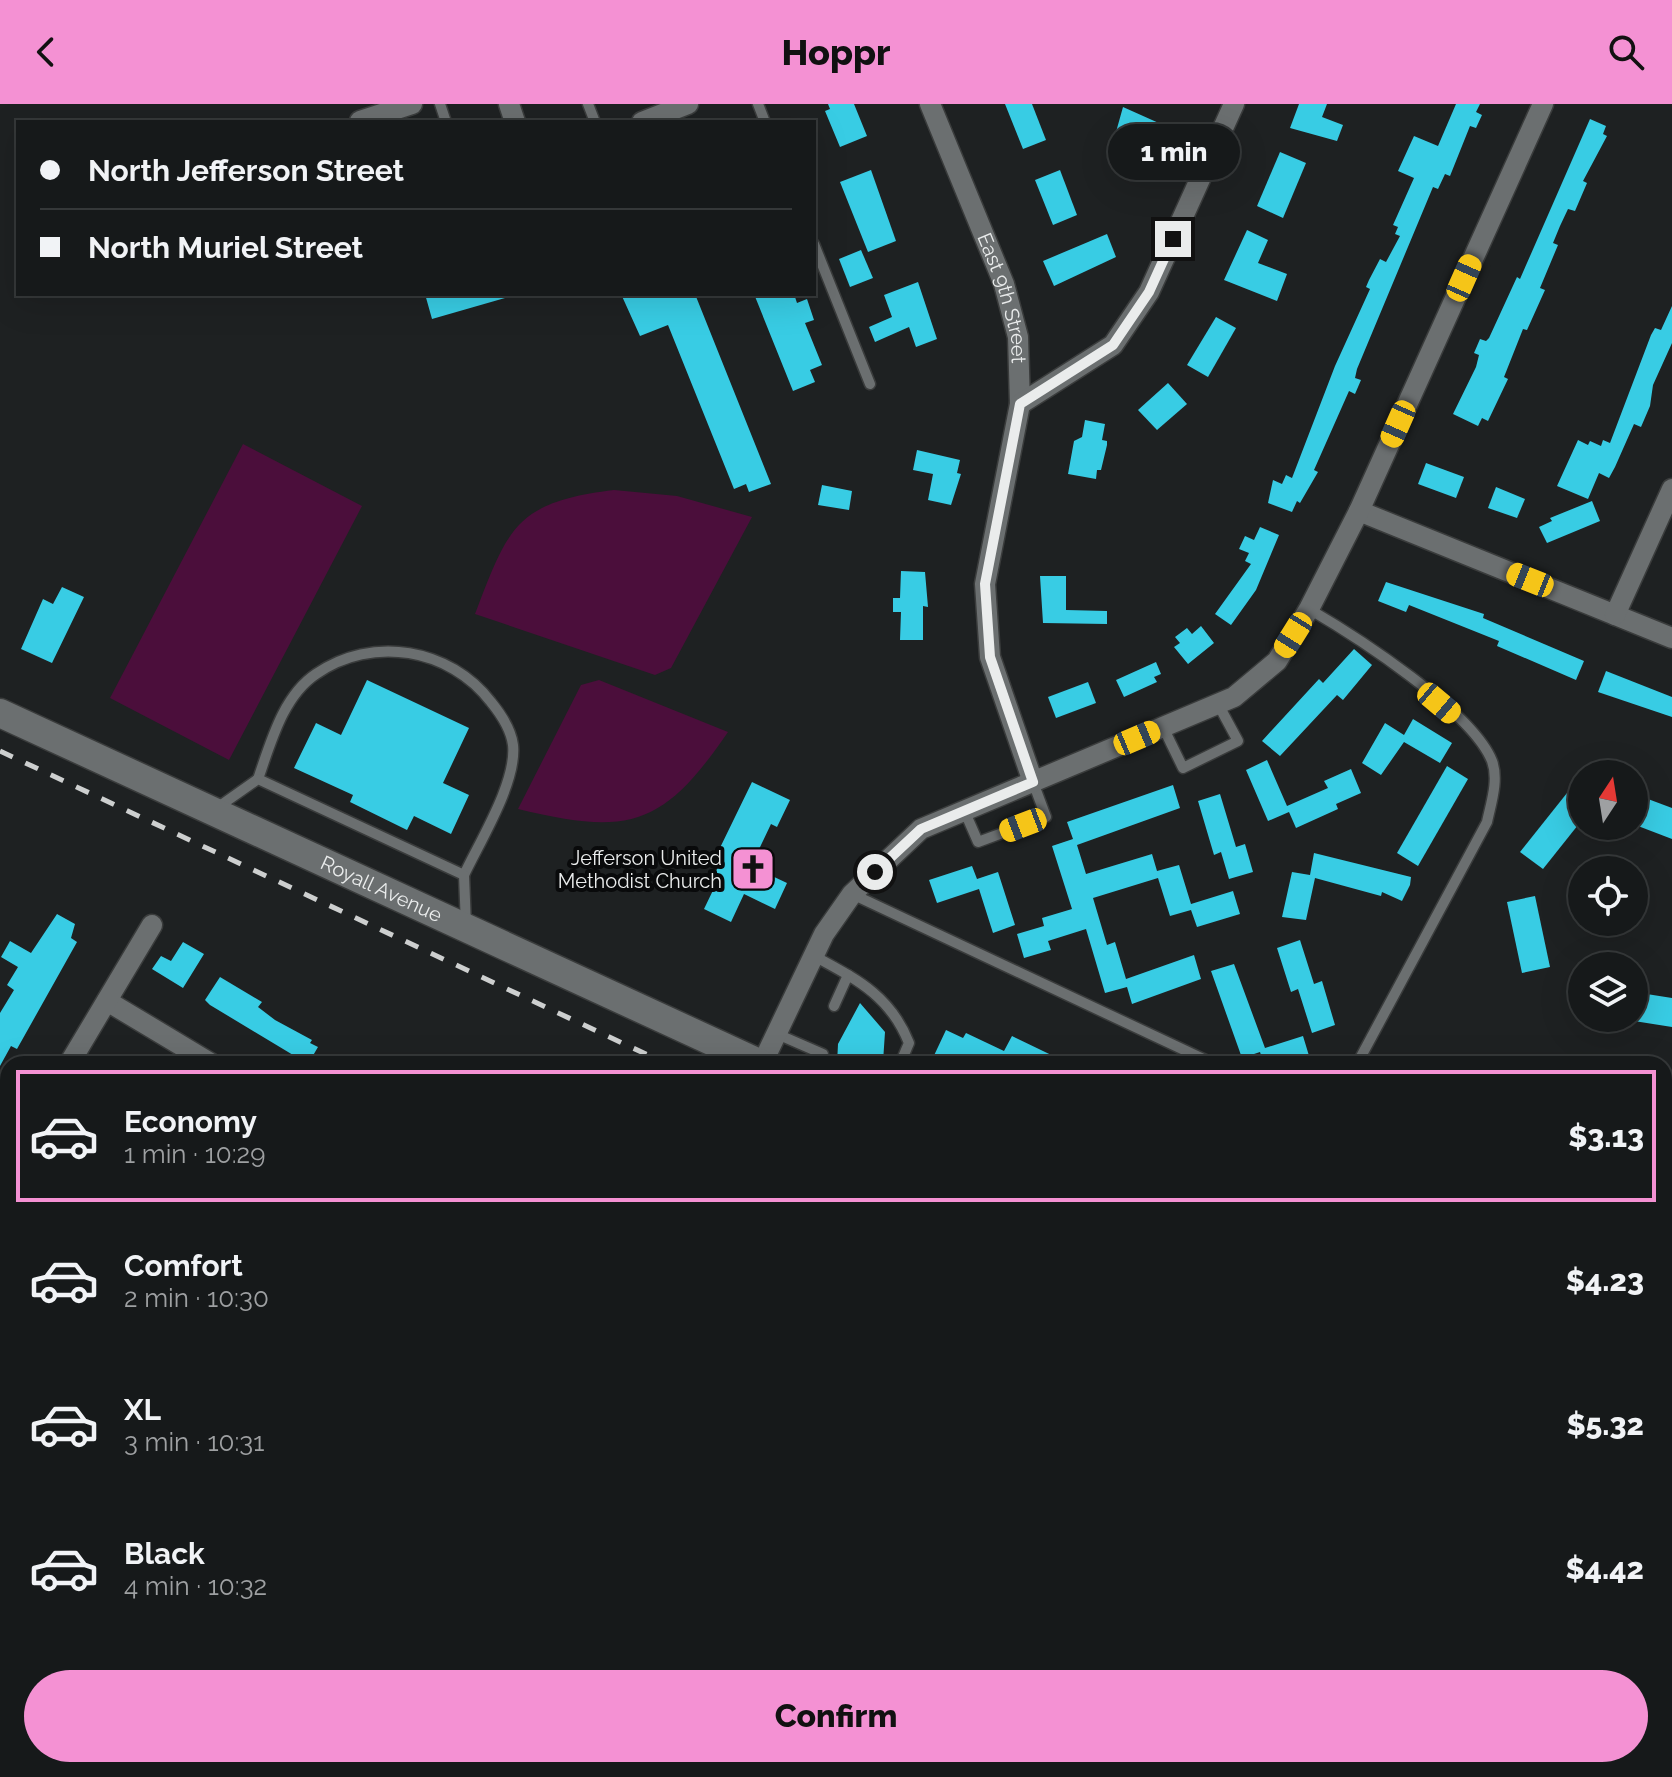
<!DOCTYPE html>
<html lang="en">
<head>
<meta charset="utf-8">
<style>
  :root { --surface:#16191a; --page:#1f2223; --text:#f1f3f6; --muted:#9ea0a2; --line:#353839; --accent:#f491d3 }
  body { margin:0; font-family:Raleway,sans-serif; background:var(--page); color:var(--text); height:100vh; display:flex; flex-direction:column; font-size:30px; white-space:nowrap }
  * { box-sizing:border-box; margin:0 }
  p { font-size:26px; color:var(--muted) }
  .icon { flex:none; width:44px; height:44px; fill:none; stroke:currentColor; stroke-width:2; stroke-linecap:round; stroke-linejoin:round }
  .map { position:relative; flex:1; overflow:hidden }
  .sheet { position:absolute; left:0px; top:952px; width:1672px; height:722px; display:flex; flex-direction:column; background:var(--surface); border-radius:24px 24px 0 0; box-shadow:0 8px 32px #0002,0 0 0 2px var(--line) }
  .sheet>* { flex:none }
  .top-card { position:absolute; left:16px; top:16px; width:800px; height:176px; border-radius:0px; box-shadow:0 8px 32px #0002,0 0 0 2px var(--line); display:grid; align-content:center; height:176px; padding:0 24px; background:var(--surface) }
  .needle { width:52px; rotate:12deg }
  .tools { position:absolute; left:1568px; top:656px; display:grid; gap:16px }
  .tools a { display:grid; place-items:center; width:80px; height:80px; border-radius:50%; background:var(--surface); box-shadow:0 8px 32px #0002,0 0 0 2px var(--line); font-size:40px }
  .end { position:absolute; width:36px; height:36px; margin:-18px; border:10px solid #eaecec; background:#111; box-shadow:0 0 0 4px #111 }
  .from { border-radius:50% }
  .bubble { position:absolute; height:56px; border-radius:28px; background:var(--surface); box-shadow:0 8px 32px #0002,0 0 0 2px var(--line); font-size:26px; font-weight:800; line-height:56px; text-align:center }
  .car { position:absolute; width:24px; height:48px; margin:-24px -12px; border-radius:10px; box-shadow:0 0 6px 2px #0007; background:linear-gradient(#f5c518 24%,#345 0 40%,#f5c518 0 76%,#345 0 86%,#f5c518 0) }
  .top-card b { display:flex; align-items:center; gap:28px; height:76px; font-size:30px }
  .top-card b+b { border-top:2px solid var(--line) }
  .top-card i { width:20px; height:20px; background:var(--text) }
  ul { padding:14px 0 0; list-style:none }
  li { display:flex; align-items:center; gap:24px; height:132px; margin:0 16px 12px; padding:0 8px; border:4px solid transparent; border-radius:0px }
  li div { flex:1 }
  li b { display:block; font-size:30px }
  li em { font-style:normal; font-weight:800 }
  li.on { border-color:var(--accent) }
  li>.icon { width:72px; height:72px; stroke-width:1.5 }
  .action { display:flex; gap:16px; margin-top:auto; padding:16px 24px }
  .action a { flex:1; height:92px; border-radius:48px; background:var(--accent); color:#111; font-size:32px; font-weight:800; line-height:92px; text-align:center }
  header { display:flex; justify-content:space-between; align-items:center; height:104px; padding:0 24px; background:var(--accent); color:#111; font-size:36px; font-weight:800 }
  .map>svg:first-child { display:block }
  .green { fill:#4b0e3b }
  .building { fill:#38cce4 }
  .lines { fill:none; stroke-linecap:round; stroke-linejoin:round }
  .lane-casing { stroke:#3a3c3c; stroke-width:13 }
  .street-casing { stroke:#3a3c3c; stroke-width:23 }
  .secondary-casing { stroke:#3a3c3c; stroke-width:31 }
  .lane { stroke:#6b6f70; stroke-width:10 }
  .street { stroke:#6b6f70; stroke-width:20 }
  .secondary { stroke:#6b6f70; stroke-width:28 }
  .rail { stroke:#cdcfcf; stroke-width:5; stroke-dasharray:14 14; stroke-linecap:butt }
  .route { stroke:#eaecec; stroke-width:10 }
  .labels { text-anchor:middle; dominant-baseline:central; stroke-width:8; stroke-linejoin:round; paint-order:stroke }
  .street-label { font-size:20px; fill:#eaecec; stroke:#090a0b }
  .poi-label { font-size:20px; fill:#eaecec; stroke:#090a0b; text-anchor:end }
</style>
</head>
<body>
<header><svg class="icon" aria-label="back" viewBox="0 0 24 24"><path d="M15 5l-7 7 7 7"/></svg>Hoppr<svg class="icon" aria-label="search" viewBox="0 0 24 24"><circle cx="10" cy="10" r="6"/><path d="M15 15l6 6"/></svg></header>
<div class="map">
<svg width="1672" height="1673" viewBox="0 0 1672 1673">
  <rect width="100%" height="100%" fill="#1e2122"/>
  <g class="green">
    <polygon points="243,340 362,402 229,656 110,594"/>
    <path d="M 614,386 L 677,392 L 752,413 L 671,564 L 655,571 L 475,510 C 508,423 516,398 614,386 Z"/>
    <path d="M 599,576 L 728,628 C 663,723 629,732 518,705 L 581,581 Z"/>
  </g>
  <g class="building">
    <polygon points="828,0 854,0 867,32 840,43 825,7 830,5"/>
    <polygon points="1005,0 1032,0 1046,36 1023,45"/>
    <polygon points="1299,0 1327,0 1322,13 1343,21 1337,37 1290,24"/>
    <polygon points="1456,0 1480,0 1476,8 1482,11 1476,24 1470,22 1450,72 1445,70 1438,85 1433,83 1357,265 1355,274 1361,276 1355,290 1349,287 1314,366 1318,368 1300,399 1297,397 1292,408 1268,399 1273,376 1282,380 1286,371 1292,374 1335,262 1370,185 1366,183 1369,176 1380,155 1386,158 1400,132 1395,130 1398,123 1393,121 1414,74 1398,67 1414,32 1438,42"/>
    <polygon points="1123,3 1161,20 1147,52 1142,50 1135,64 1117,56 1124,41 1117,38 1121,30 1116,28"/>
    <polygon points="1590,15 1606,22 1603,30 1607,32 1583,77 1587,79 1575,107 1568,105 1560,122 1553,139 1558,141 1540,184 1545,186 1527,226 1523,225 1504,273 1508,275 1488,317 1482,314 1478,322 1453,310 1476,263 1479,251 1474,249 1480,235 1486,237 1489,234 1517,173 1520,175"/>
    <polygon points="1280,48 1306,59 1283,114 1257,102"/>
    <polygon points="871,66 896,137 868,148 840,78"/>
    <polygon points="1060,66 1077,111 1053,121 1035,76"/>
    <polygon points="1247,126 1268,136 1258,159 1287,170 1277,197 1224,176"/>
    <polygon points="1107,130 1116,153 1054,182 1043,157"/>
    <polygon points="861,146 873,174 850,183 839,155"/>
    <polygon points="918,178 937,235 916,243 909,223 875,238 869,223 892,213 884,191"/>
    <polygon points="425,190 505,190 505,194 432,215"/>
    <polygon points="621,190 695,190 771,380 749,388 746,380 734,385 668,221 640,232"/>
    <polygon points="754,190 794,190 797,199 807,195 814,216 805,219 822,261 810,266 815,278 793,287"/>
    <polygon points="1672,202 1672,239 1653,281 1650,302 1641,323 1634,320 1615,363 1609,374 1599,369 1588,395 1557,382 1578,336 1588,341 1590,337 1601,342 1603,336 1610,339 1651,231 1655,224 1661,226"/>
    <polygon points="1216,213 1236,224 1208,273 1187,261"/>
    <polygon points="1168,279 1187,300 1157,326 1138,306"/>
    <polygon points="1085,316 1105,320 1102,336 1107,337 1107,341 1101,366 1097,366 1096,375 1068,370 1074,337 1082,333"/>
    <polygon points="917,346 960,356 957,369 961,370 951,401 928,396 933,370 913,366"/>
    <polygon points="1426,359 1464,373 1456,394 1418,380"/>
    <polygon points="822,381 852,387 849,406 818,401"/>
    <polygon points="1496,383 1525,395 1517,414 1488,404"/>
    <polygon points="1592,397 1600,417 1547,439 1539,423 1552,417 1550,414"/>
    <polygon points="1260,423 1279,431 1256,486 1231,521 1215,510 1251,460 1245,457 1249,449 1239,445 1245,432 1254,436"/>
    <polygon points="901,467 925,468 928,503 923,502 923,536 900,536 901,508 893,508 893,494 900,494"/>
    <polygon points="1040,472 1066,472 1066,506 1107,507 1107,520 1043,519"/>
    <polygon points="1386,478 1484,510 1483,514 1584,557 1576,576 1497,542 1499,537 1409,501 1406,508 1378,497"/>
    <polygon points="62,483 84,493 52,559 21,545 43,495 53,500"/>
    <polygon points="1201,522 1214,539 1188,560 1174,543 1180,539 1175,533 1187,524 1192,530"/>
    <polygon points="1354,545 1372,561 1343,596 1337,591 1280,652 1262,637 1319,575 1323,579"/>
    <polygon points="1156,558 1161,570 1154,573 1157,578 1124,593 1116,576"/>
    <polygon points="1606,567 1672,593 1672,613 1598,588"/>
    <polygon points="367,576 469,624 443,679 469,691 451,730 414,712 407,726 350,698 353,691 294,664 316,619 341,631"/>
    <polygon points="1088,578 1096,599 1056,614 1048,593"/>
    <polygon points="1413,615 1452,639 1440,659 1404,638 1381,671 1362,659 1385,619 1404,631"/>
    <polygon points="1267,656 1287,702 1328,684 1324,677 1351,665 1361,689 1336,700 1338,705 1296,724 1289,708 1268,717 1246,666"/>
    <polygon points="1447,662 1468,675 1418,762 1397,749"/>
    <polygon points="752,678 790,696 777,723 771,720 751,762 787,779 775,805 744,790 731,818 704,805 717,778 712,776 722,754 716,752"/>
    <polygon points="1173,681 1180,704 1077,741 1086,770 1152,750 1157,767 1179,761 1191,800 1233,787 1240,810 1197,823 1191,806 1170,812 1158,774 1093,794 1107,841 1115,838 1126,875 1194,851 1201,875 1132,900 1127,883 1105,889 1086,825 1048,837 1051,846 1024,854 1017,830 1044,822 1042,814 1072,805 1052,742 1073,735 1067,718"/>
    <polygon points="1567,689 1582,700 1582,716 1543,765 1520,748"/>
    <polygon points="1220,690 1236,743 1245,740 1253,768 1229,775 1221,748 1214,751 1198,697"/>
    <polygon points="1648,695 1672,704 1672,735 1638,722"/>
    <polygon points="1314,749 1411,773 1410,781 1402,797 1382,788 1381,792 1315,774 1306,816 1282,813 1292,768 1310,771"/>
    <polygon points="972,762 977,775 998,768 1015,821 993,829 979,785 937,799 929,776"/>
    <polygon points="1535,792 1550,863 1522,869 1507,798"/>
    <polygon points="57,810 75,820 71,834 77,838 17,945 11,942 0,962 0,909 14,886 7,881 18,863 1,853 10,837 31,849"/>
    <polygon points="1300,836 1314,880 1322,877 1335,921 1312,929 1298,885 1291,888 1277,844"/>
    <polygon points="183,838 204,850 183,884 152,865 161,852 171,857"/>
    <polygon points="1234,860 1265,944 1303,932 1310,955 1294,960 1264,960 1260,948 1242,954 1211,867"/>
    <polygon points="220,873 262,898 258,903 275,916 312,936 310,939 318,943 308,960 210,901 205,896"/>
    <polygon points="1634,888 1672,894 1672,923 1634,917"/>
    <polygon points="860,899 885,928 883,958 862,951 853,960 837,960 838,940"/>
    <polygon points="946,926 963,934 966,929 1004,947 1012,932 1070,960 930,960"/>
  </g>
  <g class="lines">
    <g class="lane-casing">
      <g id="lane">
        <polyline points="440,0 446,18"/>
        <polyline points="588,0 595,18"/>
        <polyline points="758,0 765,18"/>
        <polyline points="814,140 870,280"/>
        <path d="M 1309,505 C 1357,533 1472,607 1492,657 C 1499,676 1491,699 1487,718 L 1357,960"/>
        <polyline points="1163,623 1183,664 1238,637 1218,600"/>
        <path d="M 258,675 C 271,638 283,592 316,570 C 372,531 450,544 491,598 C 500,609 511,625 513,641 C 517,678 480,737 464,771"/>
        <polyline points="214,706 258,675 464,771 466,822"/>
        <polyline points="964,706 978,738 1046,713 1033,678"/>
        <polyline points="852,790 1214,960"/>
        <path d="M 814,852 C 856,875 890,891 909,939 L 900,960"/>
        <polyline points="834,902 848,871"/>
        <polyline points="777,930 823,950"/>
      </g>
    </g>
    <g class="street-casing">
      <g id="street">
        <polyline points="509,0 515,18"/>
        <path id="s1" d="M 930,0 L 1004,180 L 1018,233 L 1020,300 L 985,480 L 990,553 L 1033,678"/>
        <polyline points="360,17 412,0"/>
        <polyline points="642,18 688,0"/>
        <polyline points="1020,300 1113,241 1149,188 1234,0"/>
        <polyline points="1359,407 1672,534"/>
        <polyline points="1615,511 1672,385"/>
        <polyline points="107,897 212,960"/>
        <polyline points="69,960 152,821"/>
        <polyline points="762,960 824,830 852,790 921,725 1234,593 1277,557 1309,505 1359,407 1543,0"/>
        <polyline points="0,1076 8,1063"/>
        <polyline points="0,1151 8,1156"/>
        <polyline points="0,1471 8,1476"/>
        <polyline points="0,1554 8,1542"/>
        <polyline points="317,1666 329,1673"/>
        <polyline points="858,1666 869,1673"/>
        <polyline points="1585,1666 1587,1673"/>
        <polyline points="987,1673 992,1666"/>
        <polyline points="1291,1673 1295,1666"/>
      </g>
    </g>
    <g class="secondary-casing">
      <g id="secondary">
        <path id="s2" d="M 0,609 L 761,960"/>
        <polyline points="1664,1389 1672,1392"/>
        <polyline points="372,1673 375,1666"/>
      </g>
    </g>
    <use href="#lane" class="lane"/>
    <use href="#street" class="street"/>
    <use href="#secondary" class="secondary"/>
    <g class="rail">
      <polyline points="0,647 667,960"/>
      <polyline points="1664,1430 1672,1434"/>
    </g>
  </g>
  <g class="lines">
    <polyline class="route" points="875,768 921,725 1033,678 990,553 985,480 1020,300 1113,241 1149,188 1173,135"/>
  </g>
  <defs>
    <g id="church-square" transform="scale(2.3)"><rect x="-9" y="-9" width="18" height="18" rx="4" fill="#f491d3" stroke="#090a0b"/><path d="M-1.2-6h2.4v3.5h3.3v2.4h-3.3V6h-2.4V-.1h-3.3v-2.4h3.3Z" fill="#111"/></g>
  </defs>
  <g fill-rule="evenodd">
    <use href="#church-square" x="753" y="765"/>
  </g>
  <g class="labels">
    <g class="street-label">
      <text stroke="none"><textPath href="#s1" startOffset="208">East 9th Street</textPath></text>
      <text stroke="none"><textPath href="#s2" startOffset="420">Royall Avenue</textPath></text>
    </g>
    <g class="poi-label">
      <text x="722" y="754">Jefferson United<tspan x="722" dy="23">Methodist Church</tspan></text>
    </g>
  </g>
</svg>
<div class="tools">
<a><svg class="needle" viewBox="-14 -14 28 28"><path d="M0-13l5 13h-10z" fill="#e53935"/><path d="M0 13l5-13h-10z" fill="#9ea0a2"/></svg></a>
<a><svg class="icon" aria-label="locate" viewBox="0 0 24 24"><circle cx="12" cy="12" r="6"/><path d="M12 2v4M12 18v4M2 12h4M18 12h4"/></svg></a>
<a><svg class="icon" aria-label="layers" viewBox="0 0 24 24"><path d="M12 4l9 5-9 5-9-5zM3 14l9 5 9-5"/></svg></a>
</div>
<i class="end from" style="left:875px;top:768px"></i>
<i class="end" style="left:1173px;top:135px"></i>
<div class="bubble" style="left:1108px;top:20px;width:132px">1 min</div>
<i class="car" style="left:1464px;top:174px;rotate:24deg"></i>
<i class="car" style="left:1398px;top:320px;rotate:204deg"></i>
<i class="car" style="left:1530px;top:476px;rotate:292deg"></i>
<i class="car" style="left:1293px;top:531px;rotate:212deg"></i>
<i class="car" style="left:1439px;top:599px;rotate:130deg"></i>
<i class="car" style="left:1137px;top:634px;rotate:67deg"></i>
<i class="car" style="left:1023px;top:721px;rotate:249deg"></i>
<div class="top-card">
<b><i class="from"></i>North Jefferson Street</b>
<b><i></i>North Muriel Street</b>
</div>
<section class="sheet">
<ul>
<li class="on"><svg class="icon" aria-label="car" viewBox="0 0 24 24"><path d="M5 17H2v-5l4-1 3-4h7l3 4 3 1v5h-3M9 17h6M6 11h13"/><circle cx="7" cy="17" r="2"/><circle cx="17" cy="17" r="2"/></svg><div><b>Economy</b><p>1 min · 10:29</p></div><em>$3.13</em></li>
<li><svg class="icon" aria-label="car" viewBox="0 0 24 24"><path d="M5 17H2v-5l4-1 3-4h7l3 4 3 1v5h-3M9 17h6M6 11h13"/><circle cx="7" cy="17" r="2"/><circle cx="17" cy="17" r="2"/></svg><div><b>Comfort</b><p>2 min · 10:30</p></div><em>$4.23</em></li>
<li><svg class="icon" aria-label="car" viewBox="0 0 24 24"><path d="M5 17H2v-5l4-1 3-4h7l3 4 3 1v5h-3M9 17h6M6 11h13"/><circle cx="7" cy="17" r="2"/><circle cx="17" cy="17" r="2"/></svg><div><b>XL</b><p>3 min · 10:31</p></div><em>$5.32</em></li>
<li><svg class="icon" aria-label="car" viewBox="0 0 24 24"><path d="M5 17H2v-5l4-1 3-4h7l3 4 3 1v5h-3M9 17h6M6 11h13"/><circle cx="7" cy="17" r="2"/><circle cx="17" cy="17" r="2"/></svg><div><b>Black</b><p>4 min · 10:32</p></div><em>$4.42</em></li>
</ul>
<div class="action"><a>Confirm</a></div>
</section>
</div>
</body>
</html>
